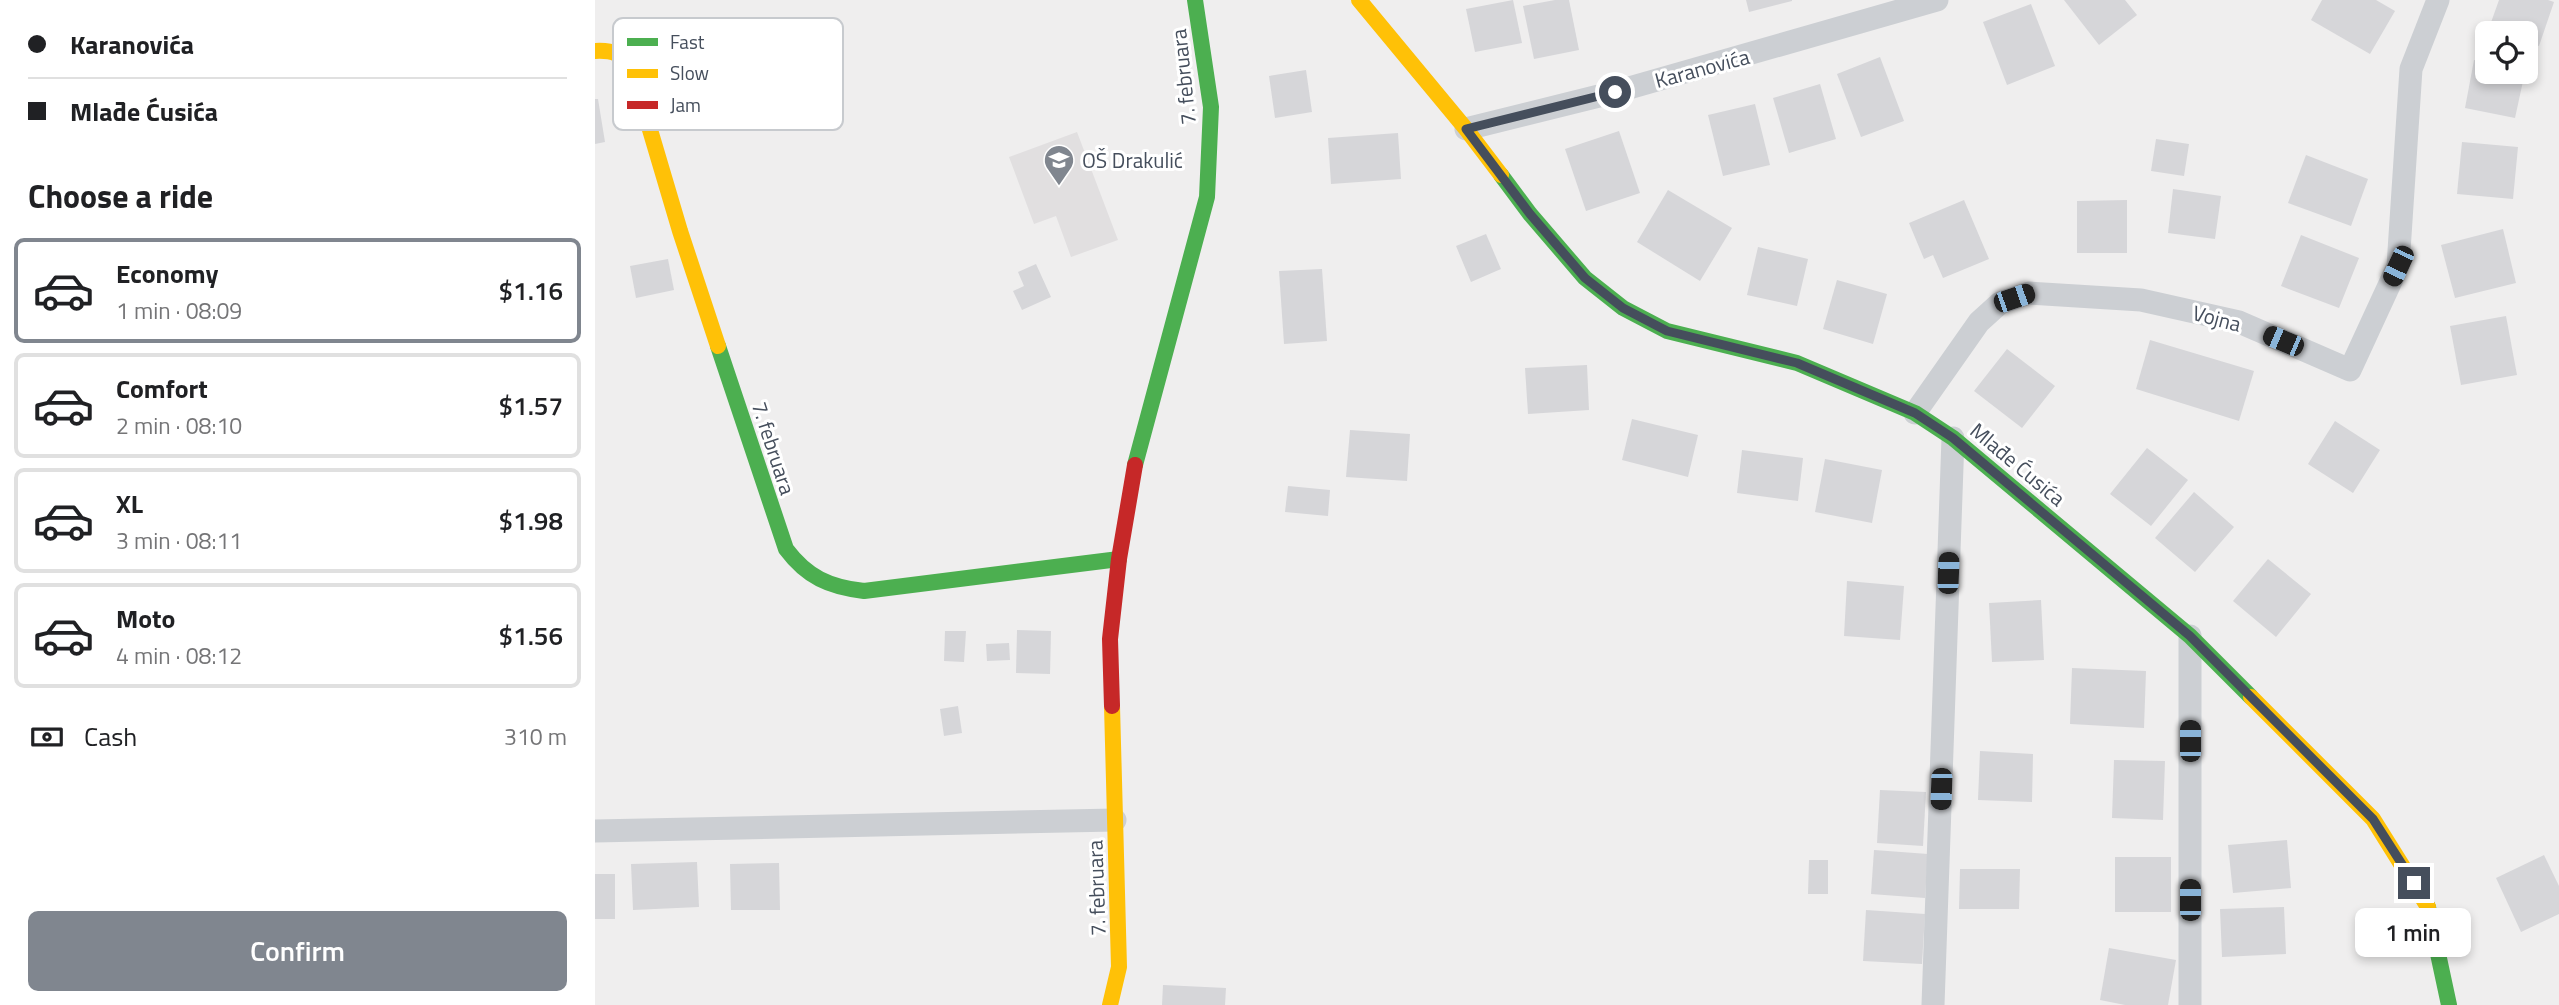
<!DOCTYPE html>
<html lang="en">
<head>
<meta charset="utf-8">
<style>
  :root { --surface:#fff; --page:#f6f6f6; --text:#202124; --muted:#757577; --line:#e0e0e0; --accent:#80868f }
  body { margin:0; font-family:"Titillium Web",sans-serif; background:var(--page); color:var(--text); height:100vh; display:flex; flex-direction:column; font-size:26px; white-space:nowrap }
  * { box-sizing:border-box; margin:0 }
  p { font-size:23px; color:var(--muted) }
  .icon { flex:none; width:38px; height:38px; fill:none; stroke:currentColor; stroke-width:2; stroke-linecap:round; stroke-linejoin:round }
  .map { position:relative; flex:1; overflow:hidden }
  .sheet { display:flex; flex-direction:column; background:var(--surface); width:595px }
  .sheet>* { flex:none }
  .hud { display:grid; align-content:center; height:154px; padding:0 28px; background:var(--surface) }
  .controls { position:absolute; left:1880px; top:21px; display:grid; gap:14px }
  .controls a { display:grid; place-items:center; width:63px; height:63px; border-radius:10px; background:var(--surface); box-shadow:0 4px 10px #0003; font-size:35px }
  .end { position:absolute; width:32px; height:32px; margin:-16px; border:9px solid #454e5c; background:#fff; box-shadow:0 0 0 4px #fff }
  .from { border-radius:50% }
  .bubble { position:absolute; height:49px; border-radius:10px; background:var(--surface); box-shadow:0 4px 10px #0003; font-size:23px; font-weight:600; line-height:49px; text-align:center }
  .car { position:absolute; width:21px; height:42px; margin:-21px -10px; border-radius:9px; box-shadow:0 0 5px 2px #0007; background:linear-gradient(#222 24%,#8ab4d8 0 40%,#222 0 76%,#8ab4d8 0 86%,#222 0) }
  .hud b { display:flex; align-items:center; gap:24px; height:66px; font-size:26px }
  .hud b+b { border-top:2px solid var(--line) }
  .hud i { width:18px; height:18px; background:var(--text) }
  ul { padding:0; list-style:none }
  li { display:flex; align-items:center; gap:21px; height:105px; margin:0 14px 10px; padding:0 14px; border:4px solid var(--line); border-radius:10px }
  li div { flex:1 }
  li b { display:block; font-size:26px }
  li em { font-style:normal; font-weight:600 }
  li.active { border-color:var(--accent) }
  li>.icon { width:63px; height:63px; stroke-width:1.5 }
  h2 { padding:0 28px; font-size:32px; line-height:84px }
  .pay { display:flex; align-items:center; gap:18px; height:77px; padding:0 28px; font-size:26px }
  .pay p { margin-inline-start:auto }
  .button { display:flex; gap:14px; margin-top:auto; padding:14px 28px }
  .button a { flex:1; height:80px; border-radius:10px; background:var(--accent); color:#fff; font-size:28px; font-weight:600; line-height:80px; text-align:center }
  main { display:flex; flex:1; min-height:0 }
  .map>svg:first-child { display:block }
  .education { fill:#e1dfe0 }
  .building { fill:#d6d6d9 }
  .lines { fill:none; stroke-linecap:round; stroke-linejoin:round }
  .street { stroke:#cccfd3; stroke-width:23 }
  .fast { stroke:#4caf50; stroke-width:16 }
  .slow { stroke:#ffc107; stroke-width:16 }
  .jam { stroke:#c62828; stroke-width:16 }
  .route { stroke:#454e5c; stroke-width:9 }
  .labels { text-anchor:middle; dominant-baseline:central; stroke-width:6; stroke-linejoin:round; paint-order:stroke }
  .street-label { font-size:21px; fill:#454e5c; stroke:#fff }
  .poi-label { font-size:21px; fill:#454e5c; stroke:#fff; text-anchor:start }
  .key { fill:#fff; stroke:#c7cace; stroke-width:2 }
  .key-label { font-size:19px; fill:#454e5c }
</style>
</head>
<body>
<main>
<section class="sheet">
<div class="hud">
<b><i class="from"></i>Karanovića</b>
<b><i></i>Mlađe Ćusića</b>
</div>
<h2>Choose a ride</h2>
<ul>
<li class="active"><svg class="icon" aria-label="car" viewBox="0 0 24 24"><path d="M5 17H2v-5l4-1 3-4h7l3 4 3 1v5h-3M9 17h6M6 11h13"/><circle cx="7" cy="17" r="2"/><circle cx="17" cy="17" r="2"/></svg><div><b>Economy</b><p>1 min · 08:09</p></div><em>$1.16</em></li>
<li><svg class="icon" aria-label="car" viewBox="0 0 24 24"><path d="M5 17H2v-5l4-1 3-4h7l3 4 3 1v5h-3M9 17h6M6 11h13"/><circle cx="7" cy="17" r="2"/><circle cx="17" cy="17" r="2"/></svg><div><b>Comfort</b><p>2 min · 08:10</p></div><em>$1.57</em></li>
<li><svg class="icon" aria-label="car" viewBox="0 0 24 24"><path d="M5 17H2v-5l4-1 3-4h7l3 4 3 1v5h-3M9 17h6M6 11h13"/><circle cx="7" cy="17" r="2"/><circle cx="17" cy="17" r="2"/></svg><div><b>XL</b><p>3 min · 08:11</p></div><em>$1.98</em></li>
<li><svg class="icon" aria-label="car" viewBox="0 0 24 24"><path d="M5 17H2v-5l4-1 3-4h7l3 4 3 1v5h-3M9 17h6M6 11h13"/><circle cx="7" cy="17" r="2"/><circle cx="17" cy="17" r="2"/></svg><div><b>Moto</b><p>4 min · 08:12</p></div><em>$1.56</em></li>
</ul>
<div class="pay"><svg class="icon" aria-label="cash" viewBox="0 0 24 24"><path d="M3 7h18v10H3z"/><circle cx="12" cy="12" r="2"/></svg>Cash<p>310 m</p></div>
<div class="button"><a>Confirm</a></div>
</section>
<div class="map">
<svg width="1964" height="1005" viewBox="0 0 1964 1005">
  <rect width="100%" height="100%" fill="#efeeee"/>
  <polygon class="education" points="482,132 523,240 476,257 461,216 439,224 414,157"/>
  <g class="building">
    <polygon points="918,0 927,43 880,52 871,9"/>
    <polygon points="960,0 974,0 984,50 939,59 928,6"/>
    <polygon points="1151,0 1197,0 1197,1 1154,12"/>
    <polygon points="1469,0 1530,0 1542,15 1504,45"/>
    <polygon points="1727,0 1781,0 1800,11 1775,54 1716,20"/>
    <polygon points="1904,0 1953,0 1959,2 1944,46 1930,42 1930,33 1907,33 1894,28"/>
    <polygon points="1436,4 1460,66 1412,85 1388,22"/>
    <polygon points="1285,57 1309,121 1266,137 1242,74"/>
    <polygon points="1879,60 1892,62 1892,72 1930,72 1920,118 1870,108"/>
    <polygon points="711,70 717,112 680,118 674,76"/>
    <polygon points="1225,84 1241,139 1194,153 1178,98"/>
    <polygon points="0,99 3,99 10,142 0,144"/>
    <polygon points="1160,104 1175,165 1128,176 1113,115"/>
    <polygon points="1024,131 1045,193 991,211 970,149"/>
    <polygon points="803,133 806,179 736,184 733,138"/>
    <polygon points="1561,139 1594,144 1589,176 1556,171"/>
    <polygon points="1867,142 1923,147 1918,199 1862,194"/>
    <polygon points="1711,155 1773,179 1756,226 1693,203"/>
    <polygon points="1578,189 1626,196 1620,239 1573,233"/>
    <polygon points="1073,190 1137,228 1105,281 1042,242"/>
    <polygon points="1369,200 1394,259 1348,278 1338,255 1329,259 1314,223"/>
    <polygon points="1532,200 1532,253 1482,253 1482,201"/>
    <polygon points="1908,229 1921,283 1860,298 1846,245"/>
    <polygon points="891,234 906,269 876,282 861,246"/>
    <polygon points="1706,235 1764,258 1744,308 1686,286"/>
    <polygon points="1163,247 1213,259 1202,306 1152,295"/>
    <polygon points="73,259 79,290 41,298 35,266"/>
    <polygon points="441,264 456,297 427,310 418,291 429,286 423,272"/>
    <polygon points="727,269 732,341 689,344 684,271"/>
    <polygon points="1242,280 1292,294 1278,344 1228,329"/>
    <polygon points="1911,316 1922,375 1866,385 1855,326"/>
    <polygon points="1555,340 1659,371 1644,421 1541,389"/>
    <polygon points="1412,349 1460,386 1427,428 1379,391"/>
    <polygon points="992,365 994,410 933,414 930,368"/>
    <polygon points="1037,419 1103,435 1093,477 1027,460"/>
    <polygon points="1740,421 1785,450 1758,493 1713,464"/>
    <polygon points="755,430 815,434 812,481 751,477"/>
    <polygon points="1552,448 1593,480 1556,526 1515,494"/>
    <polygon points="1147,450 1208,458 1203,501 1142,493"/>
    <polygon points="1230,459 1287,470 1277,523 1220,512"/>
    <polygon points="693,486 735,490 733,516 690,512"/>
    <polygon points="1599,492 1639,527 1600,572 1560,538"/>
    <polygon points="1673,559 1716,594 1681,637 1638,601"/>
    <polygon points="1252,581 1309,586 1305,640 1249,636"/>
    <polygon points="1446,600 1449,660 1397,662 1394,603"/>
    <polygon points="422,630 456,631 455,674 421,673"/>
    <polygon points="350,631 371,631 369,662 349,661"/>
    <polygon points="414,643 415,660 392,661 391,644"/>
    <polygon points="1477,668 1551,671 1549,728 1475,724"/>
    <polygon points="363,706 367,733 349,736 345,709"/>
    <polygon points="1385,751 1438,754 1437,802 1383,800"/>
    <polygon points="1519,760 1570,761 1568,820 1517,818"/>
    <polygon points="1285,790 1331,792 1328,846 1282,843"/>
    <polygon points="1692,840 1696,888 1638,893 1633,845"/>
    <polygon points="1279,850 1333,854 1330,898 1276,894"/>
    <polygon points="1949,855 1964,886 1964,914 1926,932 1901,878"/>
    <rect x="1520" y="857" width="56" height="55"/>
    <polygon points="1214,860 1233,860 1233,894 1213,894"/>
    <polygon points="102,862 104,907 38,910 36,864"/>
    <polygon points="184,863 185,910 136,910 135,864"/>
    <polygon points="1365,869 1425,869 1424,909 1364,909"/>
    <rect x="0" y="874" width="20" height="45"/>
    <polygon points="1689,907 1691,954 1627,957 1625,909"/>
    <polygon points="1271,910 1330,914 1327,964 1268,961"/>
    <polygon points="1514,948 1581,960 1573,1005 1530,1005 1505,1000"/>
    <polygon points="568,985 631,988 630,1005 567,1005"/>
  </g>
  <g class="lines">
    <g class="street">
      <polyline points="871,129 1020,92 1342,0"/>
      <polyline points="1320,413 1384,322 1405,303 1434,293 1546,300 1644,322 1755,370 1803,266 1816,69 1843,0"/>
      <polyline points="0,831 520,820"/>
      <polyline points="1338,1005 1358,438"/>
      <polyline points="1595,1005 1595,636"/>
    </g>
    <g class="fast">
      <polyline points="906,175 935,214 990,278 1028,308 1072,331 1202,363 1320,413 1358,438 1595,636 1656,697"/>
      <path d="M 123,346 L 191,549 C 212,577 234,587 269,591 L 524,559"/>
      <polyline points="540,465 612,197 616,107 600,0"/>
      <polyline points="1833,907 1854,1005"/>
    </g>
    <g class="slow">
      <polyline points="764,0 871,129 906,175"/>
      <path d="M 0,51 C 18,50 28,54 37,69 L 85,231 L 123,346"/>
      <polyline points="1656,697 1778,819 1833,907"/>
      <polyline points="515,1005 524,967 517,706"/>
    </g>
    <polyline class="jam" points="517,706 515,639 524,559 540,465"/>
  </g>
  <g class="lines">
    <polyline class="route" points="1020,92 871,129 935,214 990,278 1028,308 1072,331 1202,363 1320,413 1358,438 1595,636 1778,819 1819,883"/>
  </g>
  <defs>
    <g id="school-pin" transform="scale(1.575)"><path d="M0 17L-7.5 6A9.5 9.5 0 1 1 7.5 6Z" fill="#80868f" stroke="#fff"/><path d="M0-5L7-2L0 1L-7-2ZM-4 1L0 2.5L4 1V4Q0 6-4 4Z" fill="#fff"/></g>
  </defs>
  <g fill-rule="evenodd">
    <use href="#school-pin" x="464" y="160"/>
  </g>
  <g class="labels">
    <g class="street-label">
      <text transform="translate(1107 68) rotate(-15)">Karanovića</text>
      <text transform="translate(588 77) rotate(-96)">7. februara</text>
      <text transform="translate(1622 318) rotate(15)">Vojna</text>
      <text transform="translate(179 448) rotate(72)">7. februara</text>
      <text transform="translate(1423 464) rotate(40)">Mlađe Ćusića</text>
      <text transform="translate(501 888) rotate(-92)">7. februara</text>
    </g>
    <g class="poi-label">
      <text x="487" y="160">OŠ Drakulić</text>
    </g>
  </g>
  <rect x="18" y="18" width="230" height="112" rx="10" class="key"/>
  <rect x="32" y="38" width="31" height="8" fill="#4caf50"/>
  <rect x="32" y="69" width="31" height="9" fill="#ffc107"/>
  <rect x="32" y="101" width="31" height="8" fill="#c62828"/>
  <g class="key-label">
    <text x="75" y="49">Fast</text>
    <text x="75" y="80">Slow</text>
    <text x="75" y="112">Jam</text>
  </g>
</svg>
<div class="controls">
<a><svg class="icon" aria-label="locate" viewBox="0 0 24 24"><circle cx="12" cy="12" r="6"/><path d="M12 2v4M12 18v4M2 12h4M18 12h4"/></svg></a>
</div>
<i class="end from" style="left:1020px;top:92px"></i>
<i class="end" style="left:1819px;top:883px"></i>
<div class="bubble" style="left:1760px;top:908px;width:116px">1 min</div>
<i class="car" style="left:1803px;top:266px;rotate:205deg"></i>
<i class="car" style="left:1419px;top:298px;rotate:71deg"></i>
<i class="car" style="left:1688px;top:341px;rotate:293deg"></i>
<i class="car" style="left:1353px;top:573px;rotate:2deg"></i>
<i class="car" style="left:1595px;top:741px;rotate:0deg"></i>
<i class="car" style="left:1346px;top:789px;rotate:182deg"></i>
<i class="car" style="left:1595px;top:900px;rotate:0deg"></i>
</div>
</main>
</body>
</html>
